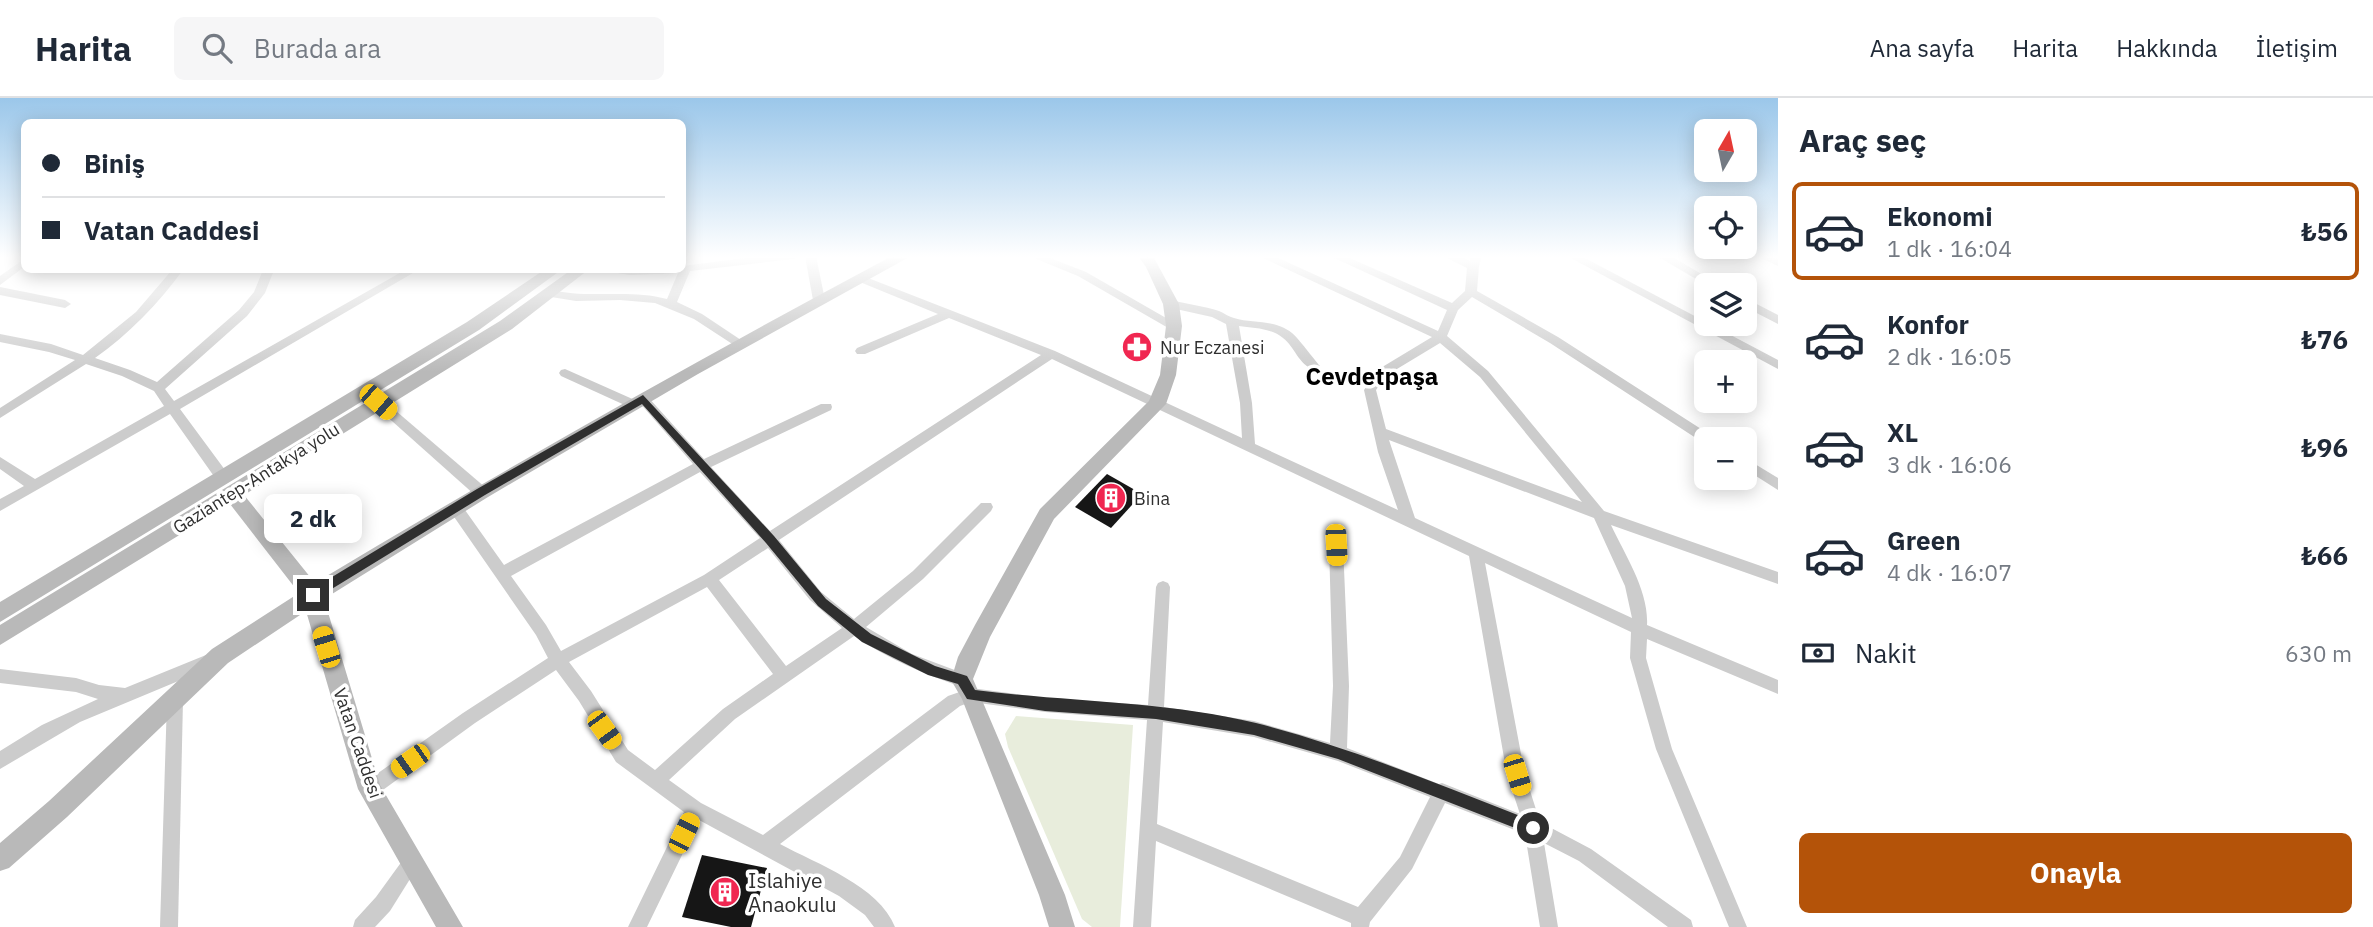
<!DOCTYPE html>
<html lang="tr">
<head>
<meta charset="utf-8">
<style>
  :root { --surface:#fff; --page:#f6f6f7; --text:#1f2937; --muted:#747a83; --line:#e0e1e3; --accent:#b45309 }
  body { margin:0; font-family:"IBM Plex Sans",sans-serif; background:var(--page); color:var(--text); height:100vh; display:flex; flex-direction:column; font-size:26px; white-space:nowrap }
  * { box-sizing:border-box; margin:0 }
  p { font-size:23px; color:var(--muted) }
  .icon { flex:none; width:38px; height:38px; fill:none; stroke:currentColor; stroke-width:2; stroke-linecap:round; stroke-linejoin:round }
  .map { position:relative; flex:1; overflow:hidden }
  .drawer { display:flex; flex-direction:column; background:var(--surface); width:595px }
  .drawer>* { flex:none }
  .banner { position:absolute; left:21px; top:21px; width:665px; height:154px; border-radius:10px; box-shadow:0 4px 18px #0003; display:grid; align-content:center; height:154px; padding:0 21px; background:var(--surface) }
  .needle { width:46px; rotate:9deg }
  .buttons { position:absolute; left:1694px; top:21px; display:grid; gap:14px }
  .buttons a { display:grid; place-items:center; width:63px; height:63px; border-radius:10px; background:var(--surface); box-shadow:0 4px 18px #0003; font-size:35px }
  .end { position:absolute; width:32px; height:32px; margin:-16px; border:9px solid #2f2f2f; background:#fff; box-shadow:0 0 0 4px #fff }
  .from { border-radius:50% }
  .bubble { position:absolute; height:49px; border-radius:10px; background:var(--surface); box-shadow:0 4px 18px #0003; font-size:23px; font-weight:700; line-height:49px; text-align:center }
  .car { position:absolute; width:21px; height:42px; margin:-21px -10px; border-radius:9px; box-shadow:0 0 5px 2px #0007; background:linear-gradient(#f5c518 24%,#345 0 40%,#f5c518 0 76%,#345 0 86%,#f5c518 0) }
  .banner b { display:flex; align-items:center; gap:24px; height:66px; font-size:26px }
  .banner b+b { border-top:2px solid var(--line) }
  .banner i { width:18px; height:18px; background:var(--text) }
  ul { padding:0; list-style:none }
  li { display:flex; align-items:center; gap:21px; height:98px; margin:0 14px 10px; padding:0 7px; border:4px solid transparent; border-radius:10px }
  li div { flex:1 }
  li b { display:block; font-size:26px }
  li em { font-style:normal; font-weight:700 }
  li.current { border-color:var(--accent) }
  li>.icon { width:63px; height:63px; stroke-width:1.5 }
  h2 { padding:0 21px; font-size:32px; line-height:84px }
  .pay { display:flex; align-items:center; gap:18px; height:77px; padding:0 21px; font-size:26px }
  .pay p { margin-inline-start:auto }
  .cta { display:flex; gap:14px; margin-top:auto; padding:14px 21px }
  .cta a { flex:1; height:80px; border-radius:10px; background:var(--accent); color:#fff; font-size:28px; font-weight:700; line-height:80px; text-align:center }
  header { display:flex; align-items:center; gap:42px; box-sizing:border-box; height:98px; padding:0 35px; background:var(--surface); border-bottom:2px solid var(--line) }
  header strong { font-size:33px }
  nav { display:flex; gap:38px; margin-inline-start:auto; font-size:24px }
  .search { width:490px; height:63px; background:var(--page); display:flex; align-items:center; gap:18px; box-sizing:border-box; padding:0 24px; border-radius:10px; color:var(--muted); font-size:26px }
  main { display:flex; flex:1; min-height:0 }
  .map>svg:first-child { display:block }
  .green { fill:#e8eddc }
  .building { fill:#161616 }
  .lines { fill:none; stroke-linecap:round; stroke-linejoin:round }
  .street { fill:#ccc; fill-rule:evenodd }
  .secondary { fill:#b9b9b9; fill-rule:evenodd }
  .route { fill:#2f2f2f }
  .labels { text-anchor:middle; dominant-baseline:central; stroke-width:7; stroke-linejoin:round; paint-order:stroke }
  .poi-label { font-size:18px; fill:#2f2f2f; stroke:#fff; text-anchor:start }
  .street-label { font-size:18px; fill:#2f2f2f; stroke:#fff }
  .near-poi-label { font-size:21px; fill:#2f2f2f; stroke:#fff; text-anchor:start }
  .district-label { font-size:24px; font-weight:bold; fill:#000; stroke:#fff }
</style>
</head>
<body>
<header>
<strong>Harita</strong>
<div class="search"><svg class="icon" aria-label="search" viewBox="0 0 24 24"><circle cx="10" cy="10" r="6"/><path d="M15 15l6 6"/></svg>Burada ara</div>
<nav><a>Ana sayfa</a><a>Harita</a><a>Hakkında</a><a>İletişim</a></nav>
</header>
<main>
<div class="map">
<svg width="1778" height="829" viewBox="0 0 1778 829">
  <rect width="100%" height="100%" fill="#fff"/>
  <polygon class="green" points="1016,618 1133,627 1120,829 1092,829 1082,821 1008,649 1005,636"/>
  <g class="building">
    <polygon points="1107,376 1142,396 1111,430 1075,409"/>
    <polygon points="702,757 767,770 751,829 731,829 682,819"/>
  </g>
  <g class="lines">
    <g class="street">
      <path d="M 762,158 L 798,158 L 793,161 L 690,173 L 677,204 L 702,216 L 744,244 L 746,247 L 744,250 L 740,251 L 694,221 L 655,205 L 620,202 L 576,203 L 545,198 L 543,195 L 549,191 C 588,202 628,190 667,201 L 678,175 L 630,177 L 611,174 L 609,172 L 682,172 L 682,168 Z"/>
      <polygon points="805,158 816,158 825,202 823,205 819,206 813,202"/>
      <polygon points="1029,158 1045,158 1086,174 1180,228 1178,231 1170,231 1078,178"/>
      <path d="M 1259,158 L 1274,158 L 1438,233 L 1447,212 L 1330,158 L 1345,158 L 1452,205 L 1465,193 L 1467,170 L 1443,158 L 1459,158 L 1470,163 L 1471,158 L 1482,158 L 1479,168 L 1477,193 L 1558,239 L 1712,338 L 1713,341 L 1706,341 L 1706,345 L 1702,344 L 1550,245 L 1472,199 L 1458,212 L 1447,238 L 1488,273 L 1604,413 L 1778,474 L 1778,486 L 1611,427 C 1625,457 1649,493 1647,527 L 1778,582 L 1778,596 L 1647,541 L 1646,560 L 1672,651 L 1747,829 L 1729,829 L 1656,651 L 1630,560 L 1631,534 L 1485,465 L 1525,677 L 1540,724 L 1591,751 L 1691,822 L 1693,829 L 1668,829 L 1579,763 L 1544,745 L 1558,829 L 1540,829 L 1525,736 L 1445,705 L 1412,771 L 1370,824 L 1369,829 L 1351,829 L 1351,825 L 1156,743 L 1151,829 L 1133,829 L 1147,622 L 1045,614 L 971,604 L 960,608 L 780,746 C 817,766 879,788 895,829 L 874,829 L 865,817 L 839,798 L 699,722 L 647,829 L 628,829 L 684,714 L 616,664 L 579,603 L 556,572 L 475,625 L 376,697 L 370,699 L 364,697 L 361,691 L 364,685 L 463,615 L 548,560 L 536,537 L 450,413 L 448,409 L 450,405 L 460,405 L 504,467 L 693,366 L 639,304 L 637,301 L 639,298 L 647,298 L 704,361 L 821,306 L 831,306 L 832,309 L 831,312 L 711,369 L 770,433 L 1041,257 L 949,220 L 865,256 L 857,256 L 855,253 L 857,250 L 938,216 L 855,182 L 855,178 L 863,178 L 1055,253 L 1242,340 L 1240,305 L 1226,226 L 1212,219 L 1167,209 L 1165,206 L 1171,202 C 1187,206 1204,208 1219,213 C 1224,215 1229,219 1234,220 C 1253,226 1275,221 1292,235 C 1299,241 1313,260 1320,268 L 1318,271 L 1314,272 C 1298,266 1295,249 1283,240 C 1271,230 1253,230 1239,228 L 1252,305 L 1255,346 L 1398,412 L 1378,354 L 1364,292 L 1379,271 L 1432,239 ZM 1440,245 L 1480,279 L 1582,404 L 1386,331 L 1376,292 L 1387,277 ZM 1052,261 L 1469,458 L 1507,677 L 1520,716 L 1442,685 L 1439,686 L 1347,650 L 1349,588 L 1343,447 L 1341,443 L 1331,443 L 1329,447 L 1333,588 L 1330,645 L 1254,623 L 1164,609 L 1170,489 L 1168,485 L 1163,483 L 1158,485 L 1156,489 L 1148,607 L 1045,600 L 971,590 L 948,598 L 763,737 L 701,705 L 669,682 L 735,621 L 854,538 C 888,561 924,576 962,589 L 968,587 L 970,582 L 968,577 L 912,556 L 866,529 L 923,481 L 991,413 L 993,409 L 991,405 L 981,405 L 913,473 L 854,521 L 821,494 L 779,442 ZM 1389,342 L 1594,420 L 1625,488 L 1632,520 L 1415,420 ZM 700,374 L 760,440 L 704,477 L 561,553 L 546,527 L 511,478 ZM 768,450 L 810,502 L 842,530 L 786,568 L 719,482 ZM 707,489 L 773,576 L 723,611 L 655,672 L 628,652 L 591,593 L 569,564 ZM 1163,624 L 1254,639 L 1338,663 L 1430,699 L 1400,759 L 1358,809 L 1157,726 Z"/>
      <polygon points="1567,158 1581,158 1778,262 1778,271"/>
      <polygon points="1657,158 1671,158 1720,187 1706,187"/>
      <polygon points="1760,158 1778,161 1778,168 1761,160"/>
      <polygon points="24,161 24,169 0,187 0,178"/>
      <path d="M 172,172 L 183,172 C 158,206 129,236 95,260 L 130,272 L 157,284 L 239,212 L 254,194 L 263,172 L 274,172 L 265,195 L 247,218 L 165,291 L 174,303 L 405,172 L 418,172 L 180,311 L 228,376 L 230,380 L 228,384 L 218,384 L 170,316 L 0,413 L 0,401 L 24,388 L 0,371 L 0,359 L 35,381 L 164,308 L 154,293 L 122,278 L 86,266 L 0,320 L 0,310 L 75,262 L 49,254 L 0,244 L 0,236 L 51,246 L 83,257 L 136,214 Z"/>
      <polygon points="0,189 65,202 71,206 65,210 0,197"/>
      <polygon points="1745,200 1778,217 1778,226 1745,209"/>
      <polygon points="565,271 637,303 639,306 637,309 629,309 561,278 559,275 561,272"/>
      <polygon points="378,300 382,301 486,390 488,394 486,398 476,398 374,307 372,304 374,301"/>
      <polygon points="1745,360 1778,380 1778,392 1745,371"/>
      <polygon points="206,557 212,559 214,564 212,569 80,624 0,671 0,653 42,627 98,601 76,594 0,585 0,571 76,580 99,587 125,590"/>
      <polygon points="175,595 181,597 183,602 178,829 160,829 167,602 169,597"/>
      <polygon points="411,756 417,759 420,765 390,813 375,829 353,829 355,822 376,799 405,759"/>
    </g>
    <g class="secondary">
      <path d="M 892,158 L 911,158 L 698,276 L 488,399 L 324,501 L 380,687 L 463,829 L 436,829 L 358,691 L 306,513 L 228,565 L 67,719 L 9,770 L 0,773 L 0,745 L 49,703 L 212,551 L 299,495 L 230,406 L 0,547 L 0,527 L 500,223 L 571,172 L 588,172 L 512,231 L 244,397 L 315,485 C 505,371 697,262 892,158 Z"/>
      <polygon points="1138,158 1153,158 1179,206 1182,228 1176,277 1166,306 1054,421 990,539 973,581 1065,797 1075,829 1049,829 1039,797 962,601 951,582 958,559 975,527 1040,411 1149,303 1160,277 1166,228 1163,206 1146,169"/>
      <polygon points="544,172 561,172 479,232 0,524 0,504 467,224"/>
    </g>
  </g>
  <linearGradient id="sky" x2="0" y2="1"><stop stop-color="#9bc7ea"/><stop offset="0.58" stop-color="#fff"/><stop offset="1" stop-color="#fff" stop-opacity="0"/></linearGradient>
  <rect width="1778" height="274" fill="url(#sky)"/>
  <path class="route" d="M 643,297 L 774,438 L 826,501 L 871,536 L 935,568 L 967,578 L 975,592 C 1068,604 1165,603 1256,625 C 1351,649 1442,688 1533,723 L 1538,725 L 1540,730 L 1538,735 L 1533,737 L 1338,661 L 1254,637 L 1156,621 L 1045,613 L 967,601 L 958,586 L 928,577 L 862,544 L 818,508 L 766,445 L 642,306 L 485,397 L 317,500 L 309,500 L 309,493 L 477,391 Z"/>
  <defs>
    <g id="pharmacy-disc" transform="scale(1.575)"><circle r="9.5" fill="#f02751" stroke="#fff"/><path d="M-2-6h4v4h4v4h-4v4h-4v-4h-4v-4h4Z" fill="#fff"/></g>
    <g id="building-disc" transform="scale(1.575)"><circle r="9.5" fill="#f02751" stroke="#fff"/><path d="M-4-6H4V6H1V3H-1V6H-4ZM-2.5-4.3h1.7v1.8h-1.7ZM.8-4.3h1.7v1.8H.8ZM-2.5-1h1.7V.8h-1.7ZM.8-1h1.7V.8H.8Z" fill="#fff"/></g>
  </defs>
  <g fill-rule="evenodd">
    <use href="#pharmacy-disc" x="1137" y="249"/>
    <use href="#building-disc" x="1111" y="400"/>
    <use href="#building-disc" x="725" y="794"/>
  </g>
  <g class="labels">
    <g class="poi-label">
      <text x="1160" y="249">Nur Eczanesi</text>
      <text x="1134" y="400">Bina</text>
    </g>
    <g class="street-label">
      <text transform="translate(256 380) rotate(-32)">Gaziantep-Antakya yolu</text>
      <text transform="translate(358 645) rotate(71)">Vatan Caddesi</text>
    </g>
    <g class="near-poi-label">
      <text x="748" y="782">Islahiye<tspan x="748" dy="24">Anaokulu</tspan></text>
    </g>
    <g class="district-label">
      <text x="1372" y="278">Cevdetpaşa</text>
    </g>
  </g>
</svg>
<div class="buttons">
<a><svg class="needle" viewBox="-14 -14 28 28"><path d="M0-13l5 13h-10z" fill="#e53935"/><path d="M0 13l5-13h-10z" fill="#747a83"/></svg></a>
<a><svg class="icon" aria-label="locate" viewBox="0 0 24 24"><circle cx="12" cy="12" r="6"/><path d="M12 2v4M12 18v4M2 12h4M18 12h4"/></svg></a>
<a><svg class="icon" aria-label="layers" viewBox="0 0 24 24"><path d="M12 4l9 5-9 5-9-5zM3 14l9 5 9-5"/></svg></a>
<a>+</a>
<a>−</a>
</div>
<i class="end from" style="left:1533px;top:730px"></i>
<i class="end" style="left:313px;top:497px"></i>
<div class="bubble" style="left:264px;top:396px;width:98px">2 dk</div>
<i class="car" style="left:378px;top:304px;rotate:131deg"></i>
<i class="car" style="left:1336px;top:447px;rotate:177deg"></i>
<i class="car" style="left:326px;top:549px;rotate:343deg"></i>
<i class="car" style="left:604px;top:632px;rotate:144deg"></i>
<i class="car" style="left:410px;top:663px;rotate:235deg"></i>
<i class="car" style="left:1517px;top:677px;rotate:163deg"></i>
<i class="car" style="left:684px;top:735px;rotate:26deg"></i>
<div class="banner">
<b><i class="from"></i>Biniş</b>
<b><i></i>Vatan Caddesi</b>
</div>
</div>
<section class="drawer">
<h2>Araç seç</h2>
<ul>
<li class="current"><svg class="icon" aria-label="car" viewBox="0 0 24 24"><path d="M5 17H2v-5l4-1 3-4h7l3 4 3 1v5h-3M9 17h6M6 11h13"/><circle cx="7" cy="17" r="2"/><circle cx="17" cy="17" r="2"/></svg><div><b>Ekonomi</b><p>1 dk · 16:04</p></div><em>₺56</em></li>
<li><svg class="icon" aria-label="car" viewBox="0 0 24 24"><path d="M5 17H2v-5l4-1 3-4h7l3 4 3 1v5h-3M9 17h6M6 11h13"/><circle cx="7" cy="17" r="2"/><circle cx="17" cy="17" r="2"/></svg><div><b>Konfor</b><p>2 dk · 16:05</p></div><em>₺76</em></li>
<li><svg class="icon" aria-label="car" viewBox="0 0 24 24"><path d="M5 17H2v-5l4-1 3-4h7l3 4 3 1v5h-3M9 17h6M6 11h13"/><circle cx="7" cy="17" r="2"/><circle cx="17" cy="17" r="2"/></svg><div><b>XL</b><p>3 dk · 16:06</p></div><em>₺96</em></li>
<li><svg class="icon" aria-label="car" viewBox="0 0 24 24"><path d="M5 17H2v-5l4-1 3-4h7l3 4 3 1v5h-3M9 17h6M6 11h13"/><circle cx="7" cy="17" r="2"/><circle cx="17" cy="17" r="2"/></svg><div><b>Green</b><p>4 dk · 16:07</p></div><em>₺66</em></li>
</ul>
<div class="pay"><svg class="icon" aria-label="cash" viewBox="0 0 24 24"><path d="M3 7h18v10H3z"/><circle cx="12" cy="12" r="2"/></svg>Nakit<p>630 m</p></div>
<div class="cta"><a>Onayla</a></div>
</section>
</main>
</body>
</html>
